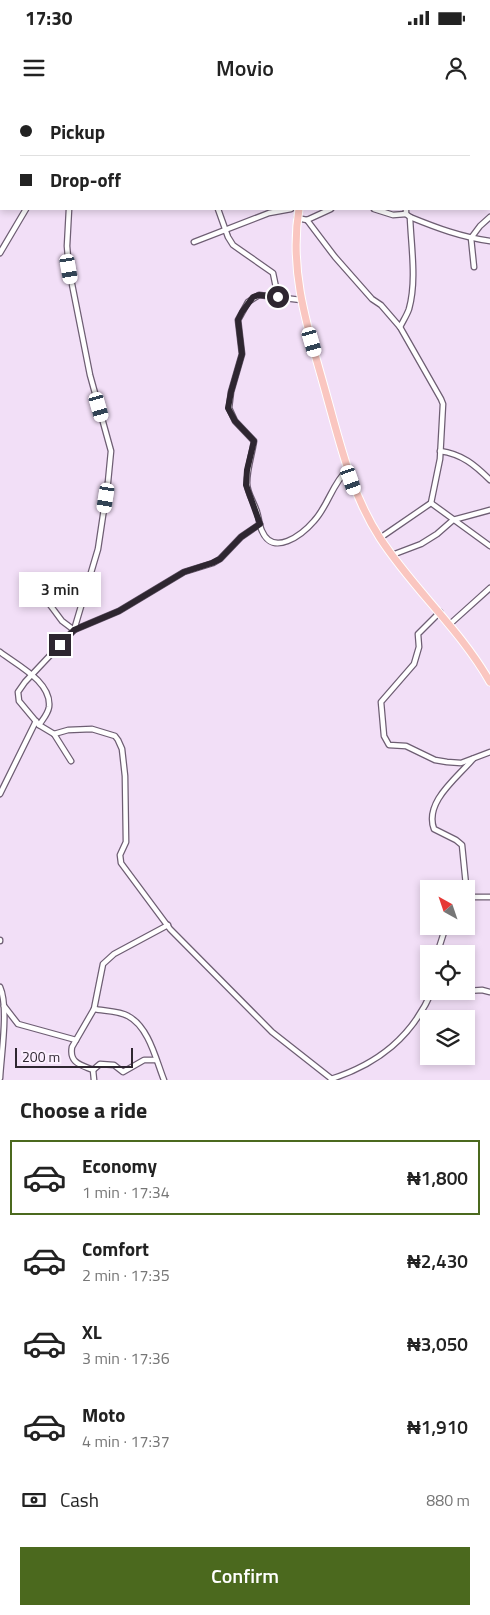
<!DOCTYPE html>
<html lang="en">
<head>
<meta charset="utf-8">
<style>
  :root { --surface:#fff; --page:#f6f6f6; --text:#222; --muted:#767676; --line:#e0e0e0; --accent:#4b691e }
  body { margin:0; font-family:"Titillium Web",sans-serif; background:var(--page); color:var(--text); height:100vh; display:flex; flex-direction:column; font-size:19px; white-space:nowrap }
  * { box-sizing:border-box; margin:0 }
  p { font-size:16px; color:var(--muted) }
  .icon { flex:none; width:28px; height:28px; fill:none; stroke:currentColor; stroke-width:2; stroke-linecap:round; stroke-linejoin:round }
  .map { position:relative; height:980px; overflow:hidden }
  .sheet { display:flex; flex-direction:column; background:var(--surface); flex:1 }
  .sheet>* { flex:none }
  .banner { position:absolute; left:0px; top:0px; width:490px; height:110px; box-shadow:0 2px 8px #0003; display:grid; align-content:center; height:110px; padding:0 20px; background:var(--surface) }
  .needle { width:32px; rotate:320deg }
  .fabs { position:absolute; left:420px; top:780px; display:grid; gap:10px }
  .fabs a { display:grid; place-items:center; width:55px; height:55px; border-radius:0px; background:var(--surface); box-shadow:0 2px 8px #0003; font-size:25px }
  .scale { position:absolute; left:15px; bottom:12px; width:118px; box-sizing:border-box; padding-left:5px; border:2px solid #2e2630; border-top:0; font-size:14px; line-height:18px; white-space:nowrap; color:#2e2630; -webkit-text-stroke:4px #fbeffe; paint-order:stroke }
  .end { position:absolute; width:22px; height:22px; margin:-11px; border:6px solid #2e2630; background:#fff; box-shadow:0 0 0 2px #fff }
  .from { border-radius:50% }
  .bubble { position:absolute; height:35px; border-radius:0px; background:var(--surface); box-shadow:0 2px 8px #0003; font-size:16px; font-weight:600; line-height:35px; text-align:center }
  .car { position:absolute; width:15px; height:30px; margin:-15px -8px; border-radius:6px; box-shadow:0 0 4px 1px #0007; background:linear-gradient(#fff 24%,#345 0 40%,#fff 0 76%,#345 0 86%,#fff 0) }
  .banner b { display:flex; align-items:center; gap:18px; height:48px; font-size:19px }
  .banner b+b { border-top:1px solid var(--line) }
  .banner i { width:12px; height:12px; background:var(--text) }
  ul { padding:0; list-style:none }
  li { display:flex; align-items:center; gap:15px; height:75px; margin:0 10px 8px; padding:0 10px; border:2px solid transparent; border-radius:0px }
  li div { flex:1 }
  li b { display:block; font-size:19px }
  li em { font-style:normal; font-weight:600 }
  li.active { border-color:var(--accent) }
  li>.icon { width:45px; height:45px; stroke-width:1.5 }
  h2 { padding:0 20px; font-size:22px; line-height:60px }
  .pay { display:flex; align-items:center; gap:12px; height:55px; padding:0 20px; font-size:19px }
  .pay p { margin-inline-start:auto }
  .cta { display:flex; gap:10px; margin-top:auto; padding:10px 20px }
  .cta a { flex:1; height:58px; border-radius:0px; background:var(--accent); color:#fff; font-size:20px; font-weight:600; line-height:58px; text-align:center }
  .status { display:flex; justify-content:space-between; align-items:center; height:35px; padding:0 25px; background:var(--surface); direction:ltr }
  .status svg { height:14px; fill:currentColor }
  header { display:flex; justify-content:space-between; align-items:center; height:65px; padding:0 20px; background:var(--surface); font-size:22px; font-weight:600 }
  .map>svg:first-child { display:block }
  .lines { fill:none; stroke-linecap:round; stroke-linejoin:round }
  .minor-casing { stroke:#6e5e73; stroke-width:7 }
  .tertiary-casing { stroke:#6e5e73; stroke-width:8 }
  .primary-casing { stroke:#fff; stroke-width:9 }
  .minor { stroke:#fff; stroke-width:4.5 }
  .tertiary { stroke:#fff; stroke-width:5.5 }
  .primary { stroke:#fac6c0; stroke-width:7 }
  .route { stroke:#2e2630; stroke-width:6 }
</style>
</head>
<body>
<div class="status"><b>17:30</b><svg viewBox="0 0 49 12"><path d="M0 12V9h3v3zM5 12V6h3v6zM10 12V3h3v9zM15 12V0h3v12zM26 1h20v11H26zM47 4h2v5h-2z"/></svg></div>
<header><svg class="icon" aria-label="menu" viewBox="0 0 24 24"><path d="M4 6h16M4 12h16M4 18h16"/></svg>Movio<svg class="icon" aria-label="person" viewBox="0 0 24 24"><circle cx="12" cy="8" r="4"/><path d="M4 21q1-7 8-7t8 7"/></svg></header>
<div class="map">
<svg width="490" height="980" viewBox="0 0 490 980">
  <rect width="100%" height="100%" fill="#f2dff7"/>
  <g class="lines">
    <g class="minor-casing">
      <g id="minor">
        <polyline points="57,0 57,1"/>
        <polyline points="87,1 87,0"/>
        <polyline points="329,1 332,0"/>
        <polyline points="0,51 1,50"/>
        <polyline points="69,109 67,146 69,169 90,275 111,351 108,382 98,449 74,530"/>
        <polyline points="218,109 228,137 233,145 273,173 278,197"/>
        <polyline points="374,109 393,115 406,114"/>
        <path d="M 406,109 L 406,114 L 410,117 C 437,128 461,137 490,141"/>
        <polyline points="297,118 307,120 331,109"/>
        <polyline points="307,120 335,157 372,199 381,205 400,227 441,299 443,304 440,359 431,403"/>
        <polyline points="194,142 269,113 291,109"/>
        <polyline points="0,153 26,109"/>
        <polyline points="474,167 471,138 480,126 490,117"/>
        <path d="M 301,200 L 259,195 L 248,202 L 238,220 L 242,254 L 231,292 L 229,308 L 235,321 L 254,341 C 252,355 247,368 247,383 C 247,393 254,402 257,412 C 259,418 259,425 262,431 C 273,457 302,435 314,421 C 328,406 332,384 348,369"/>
        <path d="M 400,227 C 403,221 407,215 409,209 C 417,180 411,146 410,117"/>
        <path d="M 440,351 C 462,354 475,365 490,380"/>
        <polyline points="380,438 431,403 490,446"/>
        <polyline points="392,455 421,444 437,434 453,420 490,410"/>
        <polyline points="30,481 36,486 62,521 74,530"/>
        <polyline points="440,512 418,534 419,547 414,564 381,602 384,636 389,645 406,646 435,660 447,662 461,663 490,652"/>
        <polyline points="450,524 490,488"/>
        <path d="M 0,552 C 17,565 52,582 49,607 C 48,614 43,619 39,625"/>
        <polyline points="54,634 68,630 92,629 115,636 118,640 122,649 125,676 126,742 120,755 121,763 170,829 272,932 333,980"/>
        <polyline points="71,661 54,634 39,625 19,601 18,592 25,582 74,530 119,511 184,472 213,463 220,459 241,437 260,424"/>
        <polyline points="0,694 36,621"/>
        <path d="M 467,795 L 462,745 L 456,740 L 434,729 C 424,702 457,678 473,659"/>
        <polyline points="466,797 490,797"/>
        <polyline points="0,840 0,841"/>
        <polyline points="437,854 446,826"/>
        <path d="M 0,887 C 9,907 1,956 0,978"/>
        <polyline points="466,891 482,890 490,892"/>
        <polyline points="432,892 465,891"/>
        <polyline points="4,906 18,924 76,940"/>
        <path d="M 94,909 C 104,911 120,911 128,916 C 149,927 156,960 164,980"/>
        <polyline points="93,970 100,964 114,965 123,972 144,960 156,960"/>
        <path d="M 331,979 C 378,964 412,937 432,891"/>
        <path d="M 94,980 L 93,970 C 81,965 69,963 72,947 L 94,909 L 103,864 L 114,854 L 168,825"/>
      </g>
    </g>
    <g class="tertiary-casing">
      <g id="tertiary">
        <polyline points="489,57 490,57"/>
        <polyline points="0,63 1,63"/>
      </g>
    </g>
    <g class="primary-casing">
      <g id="primary">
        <polyline points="315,0 315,1"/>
        <path d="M 299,109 C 288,174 310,235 327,297 C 341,347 352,395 380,438 C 413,489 460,529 490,582"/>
      </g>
    </g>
    <use href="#minor" class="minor"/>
    <use href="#tertiary" class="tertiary"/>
    <use href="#primary" class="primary"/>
  </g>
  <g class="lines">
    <polyline class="route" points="60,545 74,530 119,511 184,472 212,463 220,459 241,437 260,424 246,385 247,370 254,341 235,321 228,308 231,292 242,254 238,220 242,212 253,197 259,195 278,197"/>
  </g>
</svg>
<div class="fabs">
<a><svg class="needle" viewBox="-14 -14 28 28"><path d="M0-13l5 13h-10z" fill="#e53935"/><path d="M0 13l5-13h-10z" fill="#767676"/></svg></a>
<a><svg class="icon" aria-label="locate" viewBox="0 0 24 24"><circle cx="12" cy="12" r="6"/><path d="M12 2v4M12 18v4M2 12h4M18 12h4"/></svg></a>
<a><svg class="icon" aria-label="layers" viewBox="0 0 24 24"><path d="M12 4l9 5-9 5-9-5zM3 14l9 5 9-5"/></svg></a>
</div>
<div class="scale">200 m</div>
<i class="end from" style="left:278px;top:197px"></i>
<i class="end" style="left:60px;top:545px"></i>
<div class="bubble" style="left:19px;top:472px;width:82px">3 min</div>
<i class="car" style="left:69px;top:169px;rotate:170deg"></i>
<i class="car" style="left:312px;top:242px;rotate:164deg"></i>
<i class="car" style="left:99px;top:307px;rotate:164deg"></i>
<i class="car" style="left:351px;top:380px;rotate:161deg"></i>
<i class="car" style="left:106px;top:398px;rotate:189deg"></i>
<div class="banner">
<b><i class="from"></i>Pickup</b>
<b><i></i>Drop-off</b>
</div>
</div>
<section class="sheet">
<h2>Choose a ride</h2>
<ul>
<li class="active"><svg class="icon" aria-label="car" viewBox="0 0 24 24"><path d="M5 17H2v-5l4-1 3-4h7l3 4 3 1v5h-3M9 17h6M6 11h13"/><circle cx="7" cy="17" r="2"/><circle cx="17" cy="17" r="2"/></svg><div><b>Economy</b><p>1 min · 17:34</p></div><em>₦1,800</em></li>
<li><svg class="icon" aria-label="car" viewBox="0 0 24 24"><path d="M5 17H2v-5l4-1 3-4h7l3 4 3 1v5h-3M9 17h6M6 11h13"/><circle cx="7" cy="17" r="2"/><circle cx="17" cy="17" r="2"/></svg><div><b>Comfort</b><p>2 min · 17:35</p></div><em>₦2,430</em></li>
<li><svg class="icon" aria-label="car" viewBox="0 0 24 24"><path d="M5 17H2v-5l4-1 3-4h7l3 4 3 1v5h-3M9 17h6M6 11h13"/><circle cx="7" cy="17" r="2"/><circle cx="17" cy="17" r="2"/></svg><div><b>XL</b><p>3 min · 17:36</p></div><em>₦3,050</em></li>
<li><svg class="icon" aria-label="car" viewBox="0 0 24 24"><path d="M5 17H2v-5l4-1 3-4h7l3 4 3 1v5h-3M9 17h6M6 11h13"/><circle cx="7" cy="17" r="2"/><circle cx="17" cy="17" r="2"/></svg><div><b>Moto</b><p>4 min · 17:37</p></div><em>₦1,910</em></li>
</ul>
<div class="pay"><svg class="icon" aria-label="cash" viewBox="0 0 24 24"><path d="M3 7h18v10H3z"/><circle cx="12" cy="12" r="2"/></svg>Cash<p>880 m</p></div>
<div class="cta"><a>Confirm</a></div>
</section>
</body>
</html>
